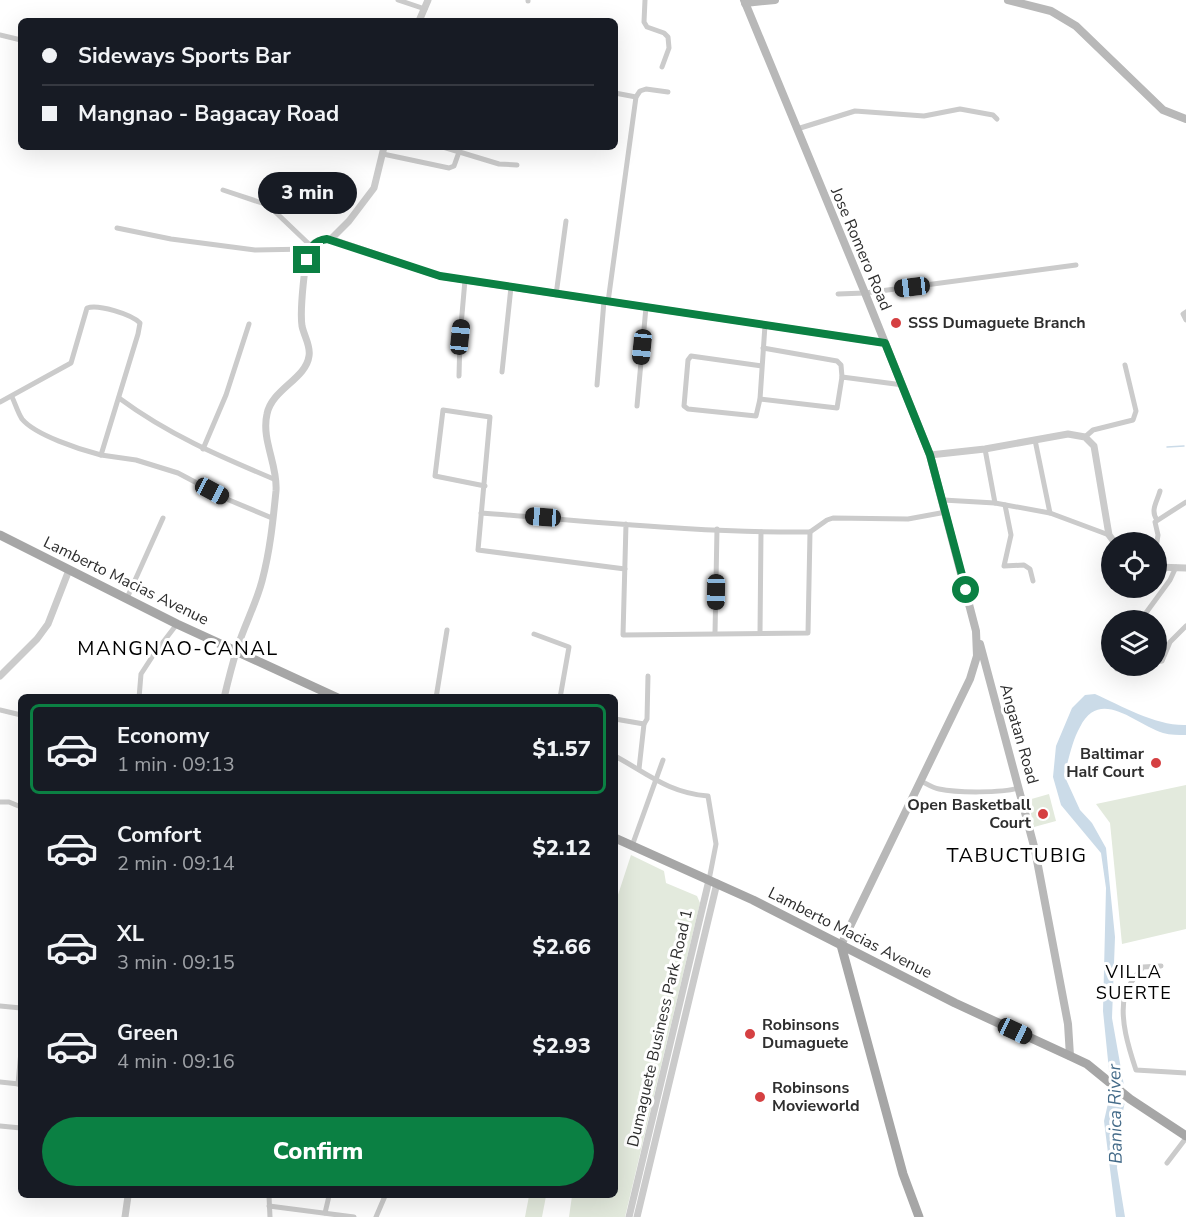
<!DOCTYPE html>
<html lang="en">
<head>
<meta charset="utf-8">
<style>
  :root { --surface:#171b24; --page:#242831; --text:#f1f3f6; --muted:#9ea1a6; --line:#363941; --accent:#0b8043 }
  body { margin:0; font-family:"Nunito Sans",sans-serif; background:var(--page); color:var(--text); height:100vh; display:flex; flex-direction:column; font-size:22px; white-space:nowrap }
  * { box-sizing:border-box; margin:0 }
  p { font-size:20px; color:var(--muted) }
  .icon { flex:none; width:33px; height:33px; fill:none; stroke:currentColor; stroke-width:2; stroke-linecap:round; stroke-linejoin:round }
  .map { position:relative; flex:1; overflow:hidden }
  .sheet { position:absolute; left:18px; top:694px; width:600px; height:504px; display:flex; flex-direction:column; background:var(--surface); border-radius:9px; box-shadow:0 6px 24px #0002 }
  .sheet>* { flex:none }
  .guide { position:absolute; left:18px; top:18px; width:600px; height:132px; border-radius:9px; box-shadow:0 6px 24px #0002; display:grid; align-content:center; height:132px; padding:0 24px; background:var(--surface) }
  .tools { position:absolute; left:1101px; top:532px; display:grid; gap:12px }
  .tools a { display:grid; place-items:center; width:66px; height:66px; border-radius:50%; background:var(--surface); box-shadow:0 6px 24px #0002; font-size:30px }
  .end { position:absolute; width:27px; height:27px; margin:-14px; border:8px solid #0b8043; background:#fff; box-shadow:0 0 0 3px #fff }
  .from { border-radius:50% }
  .bubble { position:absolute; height:42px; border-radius:21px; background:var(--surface); box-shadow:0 6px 24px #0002; font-size:20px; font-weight:800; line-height:42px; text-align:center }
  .car { position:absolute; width:18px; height:36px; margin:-18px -9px; border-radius:8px; box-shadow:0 0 4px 2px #0007; background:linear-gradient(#222 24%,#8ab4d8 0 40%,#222 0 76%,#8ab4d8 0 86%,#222 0) }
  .guide b { display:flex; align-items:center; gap:21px; height:57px; font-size:22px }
  .guide b+b { border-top:2px solid var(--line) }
  .guide i { width:15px; height:15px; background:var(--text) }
  ul { padding:10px 0 0; list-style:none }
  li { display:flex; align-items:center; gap:18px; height:90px; margin:0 12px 9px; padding:0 12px; border:3px solid transparent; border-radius:9px }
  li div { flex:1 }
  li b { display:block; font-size:22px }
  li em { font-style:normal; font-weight:800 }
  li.on { border-color:var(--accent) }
  li>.icon { width:54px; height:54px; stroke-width:1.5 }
  .cta { display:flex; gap:12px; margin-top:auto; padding:12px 24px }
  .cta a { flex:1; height:69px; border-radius:36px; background:var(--accent); color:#fff; font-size:24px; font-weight:800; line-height:69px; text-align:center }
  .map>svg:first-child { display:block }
  .green { fill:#e3eadd }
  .water { fill:#cbdbe8 }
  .pier { fill:#fff }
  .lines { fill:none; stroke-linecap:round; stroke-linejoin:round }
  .stream { stroke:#cbdbe8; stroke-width:1.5 }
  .minor { stroke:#cbcbcb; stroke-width:5 }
  .tertiary { stroke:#cbcbcb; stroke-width:7 }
  .secondary { stroke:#b8b8b8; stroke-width:8 }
  .primary { stroke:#a6a6a6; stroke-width:9 }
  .route { stroke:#0b8043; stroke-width:8 }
  .poi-dot { fill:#d54042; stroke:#fff; stroke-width:2 }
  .labels { text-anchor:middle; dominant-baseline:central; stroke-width:6; stroke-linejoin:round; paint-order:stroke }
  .street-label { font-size:16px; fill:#2e2e2e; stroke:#fff }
  .poi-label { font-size:16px; font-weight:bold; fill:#2e2e2e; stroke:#fff; text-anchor:start }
  .neighbourhood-label { font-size:18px; letter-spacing:1.5px; fill:#000; stroke:#fff }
  .water-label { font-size:18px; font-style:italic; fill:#436a88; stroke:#fff }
  .quarter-label { font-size:20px; letter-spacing:1.5px; fill:#000; stroke:#fff }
</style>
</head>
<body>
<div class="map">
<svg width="1186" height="1217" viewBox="0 0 1186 1217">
  <rect width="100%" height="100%" fill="#fff"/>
  <g class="green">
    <polygon points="1186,785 1186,929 1122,944 1110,823 1096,804"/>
    <polygon points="1049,794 1056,821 1034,827 1028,800"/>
    <polygon points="631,855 664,871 666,883 697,896 700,903 625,1217 569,1217 572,1196 615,1196 615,904"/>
    <polygon points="529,1196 546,1196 542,1217 525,1217"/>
  </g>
  <path class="water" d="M 1095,694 C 1122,706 1156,726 1186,725 L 1186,735 C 1179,735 1170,735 1163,733 C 1135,724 1100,687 1080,727 C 1072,741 1069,759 1064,775 L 1080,810 L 1092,823 L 1106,848 L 1115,937 L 1112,1018 L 1126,1097 L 1119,1130 L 1117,1168 L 1125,1217 L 1116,1217 L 1104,1121 L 1111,1090 L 1103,1011 L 1106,888 L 1101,853 L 1061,805 L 1053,777 L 1056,746 L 1072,708 L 1085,695 Z"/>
  <polygon class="pier" points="1106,1070 1128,1087 1129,1097 1126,1105 1108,1090"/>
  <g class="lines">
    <polyline class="stream" points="1167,447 1184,446"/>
    <g class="minor">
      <polyline points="398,0 425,9"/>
      <polyline points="645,0 644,22 647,27 664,33 668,37 669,48 662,67"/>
      <polyline points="528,1 528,0"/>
      <polyline points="0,35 21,40"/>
      <polyline points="615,93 636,97"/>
      <polyline points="797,129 855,111 924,116 960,109 993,115 997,119"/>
      <polyline points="443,147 499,164 517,165"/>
      <polyline points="383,154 449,168 454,166 459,152"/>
      <polyline points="223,190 268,205 311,246"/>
      <polyline points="117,228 171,239 255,250 309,249"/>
      <polyline points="838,294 865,293 1076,265"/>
      <polyline points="556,295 566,221"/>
      <polyline points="608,302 636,97 640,91 646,89 668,92"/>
      <polyline points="1186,312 1183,314 1186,320"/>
      <polyline points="763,348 837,361 841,365 842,377"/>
      <polyline points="762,366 691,356 688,360 684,406 688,409 756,416 760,399 765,325"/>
      <polyline points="502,372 511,287"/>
      <polyline points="459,376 460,337 465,280"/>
      <polyline points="597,385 604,301"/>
      <path d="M 12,397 C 15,403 18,413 22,419 C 35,435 81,450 101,455"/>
      <path d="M 119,398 C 169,435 219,456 276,480"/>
      <polyline points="760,399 837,408 842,377 903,385"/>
      <path d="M 0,402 L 71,363 L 87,308 C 98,304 131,314 140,323 L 138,334 L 101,455 L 136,460 L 178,473 L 229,500 L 272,518"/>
      <polyline points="637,406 646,307"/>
      <polyline points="1085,437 1093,430 1133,420 1136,411 1125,365"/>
      <polyline points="1035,440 1050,513"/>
      <polyline points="203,449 226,395 249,324"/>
      <polyline points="985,449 995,503"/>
      <polyline points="485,486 435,476 443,410 490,417 478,550 625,569"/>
      <polyline points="943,500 995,503 1050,513 1109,535"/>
      <polyline points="1005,505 1011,535 1004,566 1024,565 1030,569 1033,581"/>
      <path d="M 481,513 C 591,521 700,533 810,532 L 808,633 L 623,635 L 626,524"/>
      <path d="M 1157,520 C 1150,510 1157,502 1160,491"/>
      <polyline points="810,532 827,520 833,518 908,519 946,512"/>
      <polyline points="1156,548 1158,535 1155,522 1186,502"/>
      <polyline points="127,598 163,518"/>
      <polyline points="1140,621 1170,580 1176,567"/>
      <polyline points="715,633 717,529"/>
      <polyline points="760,633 761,532"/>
      <polyline points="534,634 569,647 560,698"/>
      <polyline points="1156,662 1162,661 1170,642 1186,626"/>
      <polyline points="1143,668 1147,666"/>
      <polyline points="1117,669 1118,666"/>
      <polyline points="139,698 141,674 154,654 177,624"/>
      <polyline points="436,698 447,630"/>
      <polyline points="0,710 21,715"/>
      <polyline points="615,719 644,724"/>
      <path d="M 615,756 C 648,774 669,793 708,796 L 716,844 L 709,880"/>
      <polyline points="639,769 644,724 647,719 648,676"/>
      <path d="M 921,781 C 927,784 933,788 939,789 C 957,793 1002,793 1019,788"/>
      <polyline points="0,802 9,802 21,807"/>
      <polyline points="632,846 663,760"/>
      <path d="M 1161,966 L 1143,967 C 1136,975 1128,985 1125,995 C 1119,1018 1129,1049 1136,1070 L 1186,1073"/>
      <polyline points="0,1006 21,1008"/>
      <polyline points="0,1082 19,1084"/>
      <polyline points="18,1084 21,1051"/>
      <polyline points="0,1126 21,1128"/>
      <polyline points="1167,1163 1186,1138"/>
      <polyline points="269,1196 270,1217"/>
      <polyline points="269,1206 354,1217"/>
      <polyline points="325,1213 329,1196"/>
      <polyline points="376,1217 385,1196"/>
    </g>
    <g class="tertiary">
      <polyline points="419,21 428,0"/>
      <polyline points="330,240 349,221 374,188 384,147"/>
      <polyline points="930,455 985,449 1068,434 1085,437 1094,446 1109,535 1115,543"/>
      <polyline points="1156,567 1186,568"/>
      <polyline points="0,676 37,639 48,624 69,570"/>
      <path d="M 224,698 C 228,681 232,665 237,649 C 244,626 256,604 262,581 C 270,551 273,521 276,491 C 278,465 261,440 267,414 C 272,389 306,379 309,356 C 311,346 304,336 302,326 C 300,313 304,254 312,245 C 318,239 326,239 333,240 L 439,276 L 885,343"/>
      <polyline points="125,1217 128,1196"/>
      <polyline points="629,1217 709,880"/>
      <polyline points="637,1217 717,883"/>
    </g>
    <g class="secondary">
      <polyline points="744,0 865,293 930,455 976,631 977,656 970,679 841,945"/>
      <polyline points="1008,0 1051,11 1076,26 1163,110 1186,119"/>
      <polyline points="745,3 775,0"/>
      <polyline points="980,644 1035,850 1068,1024 1070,1056"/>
    </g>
    <g class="primary">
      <polyline points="0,535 177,624 338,698"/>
      <polyline points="615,838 753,900 955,1003 1070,1056 1087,1064 1130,1099 1186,1136"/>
      <polyline points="841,945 903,1174 919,1217"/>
    </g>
  </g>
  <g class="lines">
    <path class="route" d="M 307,260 C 310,247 314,241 327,239 L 440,276 L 885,343 L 930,455 L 966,590"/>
  </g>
  <g class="poi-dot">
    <circle cx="896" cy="323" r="6"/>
    <circle cx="1156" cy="763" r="6"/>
    <circle cx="1043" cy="814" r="6"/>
    <circle cx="750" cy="1034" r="6"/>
    <circle cx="760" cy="1097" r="6"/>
  </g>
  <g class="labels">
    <g class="street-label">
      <text transform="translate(861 249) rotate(67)">Jose Romero Road</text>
      <text transform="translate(126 581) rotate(26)">Lamberto Macias Avenue</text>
      <text transform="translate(1019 734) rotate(74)">Angatan Road</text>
      <text transform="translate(850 933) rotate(27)">Lamberto Macias Avenue</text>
      <text transform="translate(660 1028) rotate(-77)">Dumaguete Business Park Road 1</text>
    </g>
    <g class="poi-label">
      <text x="908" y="323">SSS Dumaguete Branch</text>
      <text x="1144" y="754" text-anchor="end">Baltimar<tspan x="1144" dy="18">Half Court</tspan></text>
      <text x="1031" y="805" text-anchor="end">Open Basketball<tspan x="1031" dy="18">Court</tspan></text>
      <text x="762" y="1025">Robinsons<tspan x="762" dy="18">Dumaguete</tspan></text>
      <text x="772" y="1088">Robinsons<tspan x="772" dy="18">Movieworld</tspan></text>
    </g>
    <g class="neighbourhood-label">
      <text x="1134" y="972">VILLA<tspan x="1134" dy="21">SUERTE</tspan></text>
    </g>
    <g class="water-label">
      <text transform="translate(1115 1114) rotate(-91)">Banica River</text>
    </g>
    <g class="quarter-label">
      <text x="178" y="648">MANGNAO-CANAL</text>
      <text x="1017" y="855">TABUCTUBIG</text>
    </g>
  </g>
</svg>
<div class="tools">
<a><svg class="icon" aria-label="locate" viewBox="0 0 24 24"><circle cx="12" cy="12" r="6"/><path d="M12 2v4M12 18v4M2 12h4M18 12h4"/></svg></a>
<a><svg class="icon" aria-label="layers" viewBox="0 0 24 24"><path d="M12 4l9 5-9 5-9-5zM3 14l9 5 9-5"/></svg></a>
</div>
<i class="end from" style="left:966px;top:590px"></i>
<i class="end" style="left:307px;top:260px"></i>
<div class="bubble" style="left:258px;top:172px;width:99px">3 min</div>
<i class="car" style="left:912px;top:287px;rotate:263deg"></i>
<i class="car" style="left:460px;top:337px;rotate:6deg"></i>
<i class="car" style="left:642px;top:347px;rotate:186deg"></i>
<i class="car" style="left:212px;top:491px;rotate:118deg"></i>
<i class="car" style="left:543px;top:517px;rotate:274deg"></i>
<i class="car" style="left:716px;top:592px;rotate:181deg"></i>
<i class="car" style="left:1015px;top:1031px;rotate:115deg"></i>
<div class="guide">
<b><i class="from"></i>Sideways Sports Bar</b>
<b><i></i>Mangnao - Bagacay Road</b>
</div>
<section class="sheet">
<ul>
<li class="on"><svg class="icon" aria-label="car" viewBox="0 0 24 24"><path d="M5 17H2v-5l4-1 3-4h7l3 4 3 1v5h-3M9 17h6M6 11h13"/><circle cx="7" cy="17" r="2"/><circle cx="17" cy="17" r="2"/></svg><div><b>Economy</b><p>1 min · 09:13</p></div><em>$1.57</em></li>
<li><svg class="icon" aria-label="car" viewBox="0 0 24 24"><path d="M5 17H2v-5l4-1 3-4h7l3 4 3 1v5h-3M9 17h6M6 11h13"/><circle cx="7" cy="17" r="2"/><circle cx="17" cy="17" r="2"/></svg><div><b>Comfort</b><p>2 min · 09:14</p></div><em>$2.12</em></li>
<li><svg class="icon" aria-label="car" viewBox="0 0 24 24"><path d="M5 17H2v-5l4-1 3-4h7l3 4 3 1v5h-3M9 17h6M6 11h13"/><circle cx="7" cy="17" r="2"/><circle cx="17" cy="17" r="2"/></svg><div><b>XL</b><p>3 min · 09:15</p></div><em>$2.66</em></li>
<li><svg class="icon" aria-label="car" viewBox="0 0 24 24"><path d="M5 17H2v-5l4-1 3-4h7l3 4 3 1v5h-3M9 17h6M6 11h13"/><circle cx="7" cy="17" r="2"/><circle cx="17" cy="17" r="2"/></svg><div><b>Green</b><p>4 min · 09:16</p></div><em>$2.93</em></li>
</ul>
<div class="cta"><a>Confirm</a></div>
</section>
</div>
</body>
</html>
